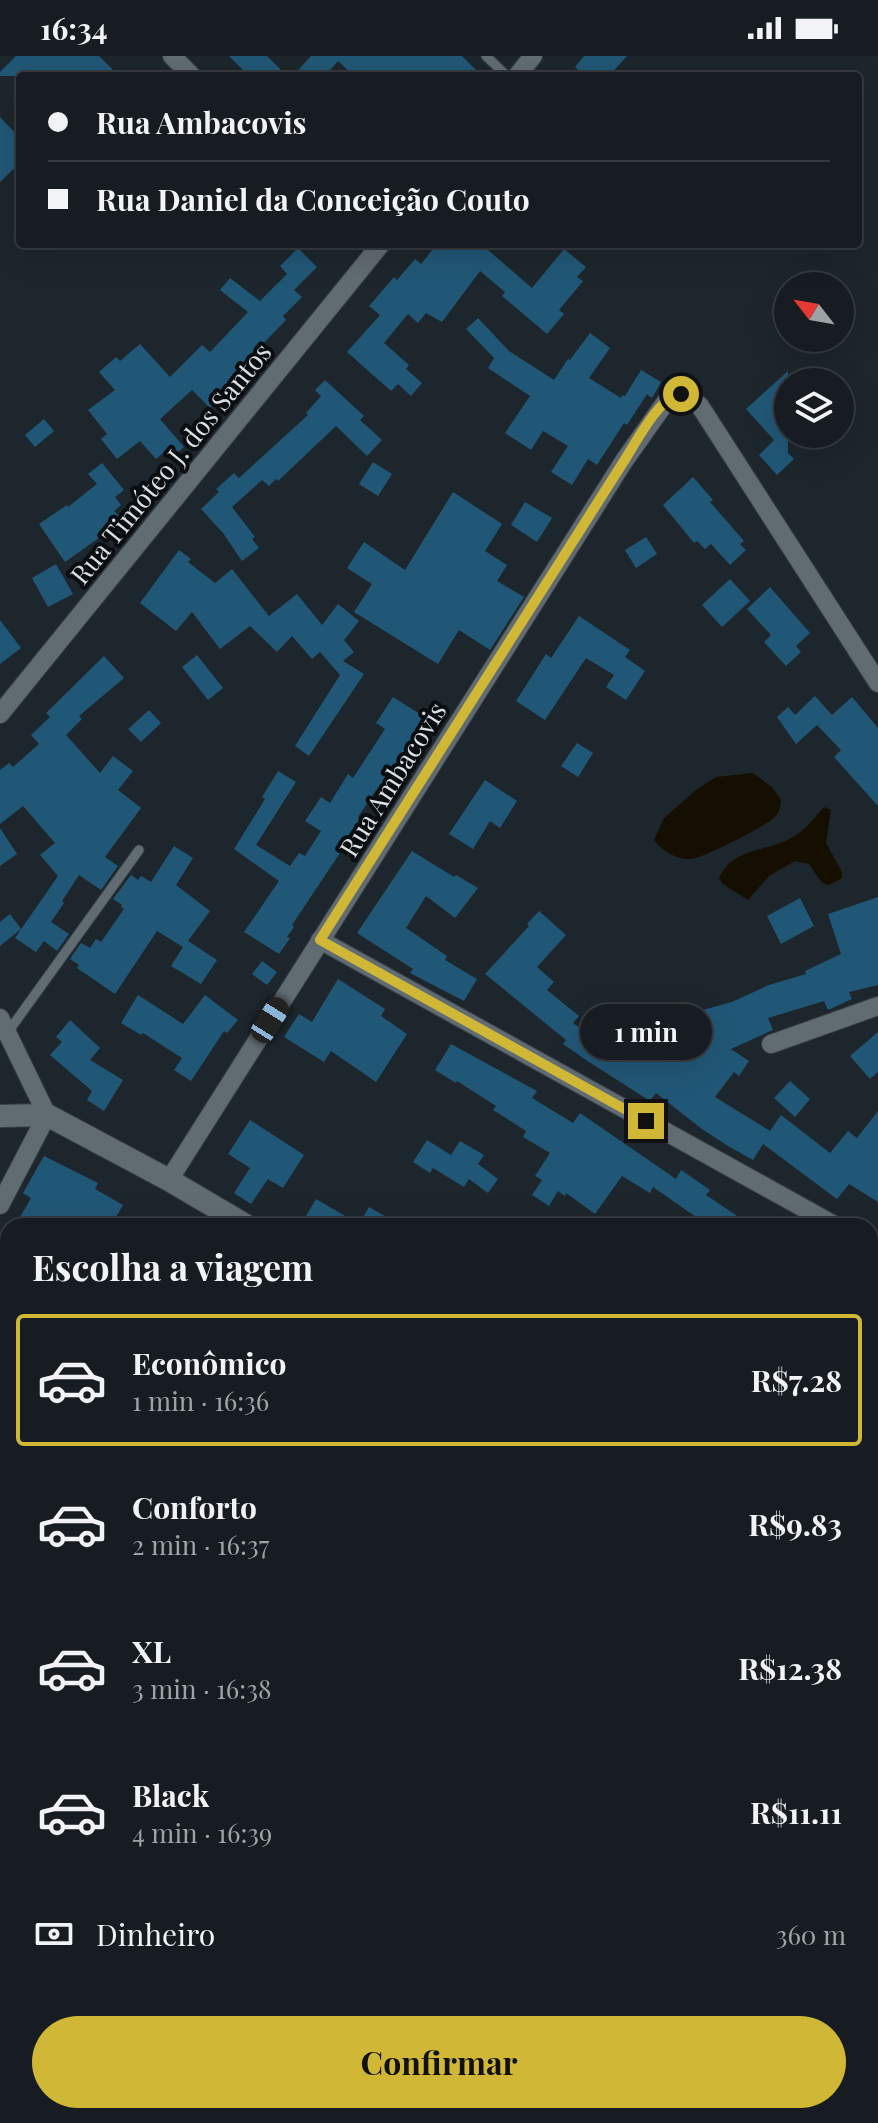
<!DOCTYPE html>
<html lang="pt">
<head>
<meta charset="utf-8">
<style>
  :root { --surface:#161c21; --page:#23292e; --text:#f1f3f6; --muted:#9ea1a5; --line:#353a3f; --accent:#d0b736 }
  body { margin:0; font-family:"Playfair Display",serif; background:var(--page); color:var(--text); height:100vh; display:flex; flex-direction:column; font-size:30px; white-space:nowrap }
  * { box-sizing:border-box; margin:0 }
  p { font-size:26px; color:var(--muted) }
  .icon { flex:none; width:44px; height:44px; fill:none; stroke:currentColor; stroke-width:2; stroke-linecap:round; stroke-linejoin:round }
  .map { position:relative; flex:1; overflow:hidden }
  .drawer { position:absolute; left:0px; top:1162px; width:878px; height:906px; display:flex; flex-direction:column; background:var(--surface); border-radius:24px 24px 0 0; box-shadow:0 8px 32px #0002,0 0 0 2px var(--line) }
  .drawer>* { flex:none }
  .top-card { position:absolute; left:16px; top:16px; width:846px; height:176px; border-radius:8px; box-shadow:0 8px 32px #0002,0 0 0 2px var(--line); display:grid; align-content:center; height:176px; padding:0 32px; background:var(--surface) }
  .needle { width:52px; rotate:301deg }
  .tools { position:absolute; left:774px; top:216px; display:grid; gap:16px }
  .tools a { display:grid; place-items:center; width:80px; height:80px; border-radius:50%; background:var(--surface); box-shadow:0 8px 32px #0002,0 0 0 2px var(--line); font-size:40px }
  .end { position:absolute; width:36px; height:36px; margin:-18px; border:10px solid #d0b736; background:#111; box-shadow:0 0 0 4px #111 }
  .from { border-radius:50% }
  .bubble { position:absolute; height:56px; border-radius:28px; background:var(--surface); box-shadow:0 8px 32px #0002,0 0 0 2px var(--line); font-size:26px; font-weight:700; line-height:56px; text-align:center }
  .car { position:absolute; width:24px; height:48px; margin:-24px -12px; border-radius:10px; box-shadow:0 0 6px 2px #0007; background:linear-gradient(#222 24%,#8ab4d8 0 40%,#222 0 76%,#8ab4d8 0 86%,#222 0) }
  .top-card b { display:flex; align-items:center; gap:28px; height:76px; font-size:30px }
  .top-card b+b { border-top:2px solid var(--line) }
  .top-card i { width:20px; height:20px; background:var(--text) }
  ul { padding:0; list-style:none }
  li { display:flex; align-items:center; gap:24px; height:132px; margin:0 16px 12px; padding:0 16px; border:4px solid transparent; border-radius:8px }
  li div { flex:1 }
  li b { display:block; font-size:30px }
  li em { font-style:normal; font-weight:700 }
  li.active { border-color:var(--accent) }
  li>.icon { width:72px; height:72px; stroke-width:1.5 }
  h2 { padding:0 32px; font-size:36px; line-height:96px }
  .pay { display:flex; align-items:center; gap:20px; height:88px; padding:0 32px; font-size:30px }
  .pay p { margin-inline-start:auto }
  .action { display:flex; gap:16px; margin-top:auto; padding:16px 32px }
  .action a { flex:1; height:92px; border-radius:48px; background:var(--accent); color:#111; font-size:32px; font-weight:700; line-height:92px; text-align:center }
  .status { display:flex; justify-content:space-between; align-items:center; height:56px; padding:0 40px; background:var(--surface); direction:ltr }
  .status svg { height:22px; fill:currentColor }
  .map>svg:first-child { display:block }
  .water { fill:#140f00 }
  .building { fill:#215776 }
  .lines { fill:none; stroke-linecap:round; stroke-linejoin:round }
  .service-casing { stroke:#3a4146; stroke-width:11 }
  .minor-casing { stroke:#3a4146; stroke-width:20 }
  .tertiary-casing { stroke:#3a4146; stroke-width:24 }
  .service { stroke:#616b72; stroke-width:9 }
  .minor { stroke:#616b72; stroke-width:18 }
  .tertiary { stroke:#616b72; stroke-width:22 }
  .route { stroke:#d0b736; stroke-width:10 }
  .labels { text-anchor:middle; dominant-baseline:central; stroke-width:8; stroke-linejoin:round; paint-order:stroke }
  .street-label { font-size:26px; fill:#dae0e4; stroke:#0a0e11 }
</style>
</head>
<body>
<div class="status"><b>16:34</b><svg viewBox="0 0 49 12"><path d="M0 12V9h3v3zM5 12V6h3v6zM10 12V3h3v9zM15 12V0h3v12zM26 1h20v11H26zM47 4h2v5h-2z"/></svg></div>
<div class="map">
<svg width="878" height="2067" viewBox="0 0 878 2067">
  <rect width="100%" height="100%" fill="#1d262c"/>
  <g class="water">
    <path d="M 753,717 L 772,731 L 781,744 C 780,750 780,756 775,761 C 768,769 701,803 691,803 C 677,804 662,795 654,784 L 664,762 L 696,734 L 716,721 Z"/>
    <path d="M 824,751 L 831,754 L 826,787 L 841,814 L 842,822 L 829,829 L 822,827 L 809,808 L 795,805 L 769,820 L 748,844 L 723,828 L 719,822 C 733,791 767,796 791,782 C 805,775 814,762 824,751 Z"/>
  </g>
  <g class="building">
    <polygon points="16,0 99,0 119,20 0,20 0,16"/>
    <polygon points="229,0 267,0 287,20 249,20"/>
    <polygon points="311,0 462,0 482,20 354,20 338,5 325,20 293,20"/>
    <polygon points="584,0 627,0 609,20 585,20 575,11"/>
    <polygon points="0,61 20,82 20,107 0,126"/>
    <polygon points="437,188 481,188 532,232 564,193 586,211 577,221 583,225 559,254 564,258 547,278 502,240 505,236 480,215 442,266 426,257 418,267 408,258 384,287 409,309 406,313 422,327 411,340 398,328 391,335 347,296 380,259 369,250 394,221 397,224 415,203 421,208"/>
    <polygon points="298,192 317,211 294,234 302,241 283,260 286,264 258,293 263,298 210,352 192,334 160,363 184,391 174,400 168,393 156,403 140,385 117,403 101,383 107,378 88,354 115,334 99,316 116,301 120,305 140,288 170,321 202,289 210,296 248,256 220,234 230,222 260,245 287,218 280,210"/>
    <polygon points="478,262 509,295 554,324 568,303 570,304 590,277 610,292 589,322 621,342 622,339 625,340 641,314 661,326 652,342 647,338 627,369 624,367 597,409 588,403 572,429 551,416 568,390 543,375 531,394 505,377 530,340 488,312 494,302 466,273"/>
    <polygon points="788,315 788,397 794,403 777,419 759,399 774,384 746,353"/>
    <polygon points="325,324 364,360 360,364 382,384 367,400 336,370 278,425 276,423 269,430 262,424 232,451 255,481 252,483 259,492 242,505 223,477 201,453 219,436 216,433 234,417 239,422 308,359 306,357 321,340 315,334"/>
    <polygon points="44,363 54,375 35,391 25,379"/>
    <polygon points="373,406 392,418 378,440 359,428"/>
    <polygon points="102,407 124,434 115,441 121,449 114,455 120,461 110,469 113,472 65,506 39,468 67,449 68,451 97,428 88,418"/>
    <polygon points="693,421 713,444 710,446 744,485 740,488 746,494 730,509 711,488 705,493 697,485 694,487 663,449"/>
    <polygon points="453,436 502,468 485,495 507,509 497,525 524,541 490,594 459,574 438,608 354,556 372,528 347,512 364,486 405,514"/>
    <polygon points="525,446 552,462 537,486 511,469"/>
    <polygon points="646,481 657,498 636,512 625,494"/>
    <polygon points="179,494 191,503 188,506 215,527 232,513 269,560 297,538 322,569 338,548 359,565 344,584 354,596 343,605 364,618 309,700 295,690 340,619 320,596 312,603 292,580 277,596 250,570 220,593 192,556 176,575 140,547"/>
    <polygon points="56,508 73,538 48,551 32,522"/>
    <polygon points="730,523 750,545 722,571 702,549"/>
    <polygon points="770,531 810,577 796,590 801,596 786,610 764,586 771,579 747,553"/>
    <polygon points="579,560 630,594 625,601 645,615 626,644 606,631 614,619 586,602 545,664 516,645 546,598 551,602"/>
    <polygon points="0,564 21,592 0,608"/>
    <polygon points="197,599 223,632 208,644 182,611"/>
    <polygon points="104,600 124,622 79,660 82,663 66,679 100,717 113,700 133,715 118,734 141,752 105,801 118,810 101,834 79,819 62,845 64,847 51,866 69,878 57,895 44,885 36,896 15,882 58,820 40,799 55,787 23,750 0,768 0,714 9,707 13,711 39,688 31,679 50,661 46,657"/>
    <polygon points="815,640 832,659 852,641 878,672 878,750 834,701 841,694 817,669 796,688 777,661 788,651 795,659"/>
    <polygon points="393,641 426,662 382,738 376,734 358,761 362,764 292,869 294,871 287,881 290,882 279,898 244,876 279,825 234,793 265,743 262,741 278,715 296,726 256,789 290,810 299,797 305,800 321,775 305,765 321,741 330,747 348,718 353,722 385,673 376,667"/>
    <polygon points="149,654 161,667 141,686 128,673"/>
    <polygon points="577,687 593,697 578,721 561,710"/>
    <polygon points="485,724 517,745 500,772 490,765 473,793 449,778"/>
    <polygon points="0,772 17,798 0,810"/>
    <polygon points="174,790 193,802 176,829 210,855 188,885 217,904 201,928 171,910 183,891 157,875 115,938 77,912 79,909 70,903 81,887 90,892 96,883 101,886 124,853 121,851 122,849 113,843 131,819 138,824 141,820 151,826"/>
    <polygon points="412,795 454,821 456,819 478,832 455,862 426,840 406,872 447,900 445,904 477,923 464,945 410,917 413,913 357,877"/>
    <polygon points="878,841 878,929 849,936 852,943 828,954 824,945 768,962 773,974 731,993 749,1005 739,1020 734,1016 715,1041 770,1075 781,1059 830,1097 848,1075 857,1082 878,1055 878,1146 849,1128 837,1143 763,1088 753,1104 728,1090 702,1073 656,1037 650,1045 586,1004 563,988 566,984 485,918 529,870 527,868 539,855 566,879 537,911 554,926 547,934 579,960 573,967 608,993 627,964 654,981 672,954 681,960 732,946 769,929 806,918 805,915 841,898 828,858"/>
    <polygon points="800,842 814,870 781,888 767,860"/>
    <polygon points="10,858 21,873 0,890 0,866"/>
    <polygon points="262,905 277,916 267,929 252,918"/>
    <polygon points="338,923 385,953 381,960 407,978 376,1026 331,995 324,1006 284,981 299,958 312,966"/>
    <polygon points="138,939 183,968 205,939 238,964 227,977 224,975 191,1025 174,1014 182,1002 143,977 141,979 121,967"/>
    <polygon points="70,964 100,992 90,1004 123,1024 104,1055 87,1044 92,1035 50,999 62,986 56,981"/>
    <polygon points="878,976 878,1016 870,1023 850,1000"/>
    <polygon points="451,988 537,1035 532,1042 573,1067 580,1057 676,1123 681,1114 710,1134 706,1139 752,1170 709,1170 653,1131 650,1137 622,1120 595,1158 566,1137 565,1140 558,1135 549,1150 532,1139 542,1124 535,1120 550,1097 523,1081 526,1075 493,1054 496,1050 457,1025 456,1027 435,1014"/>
    <polygon points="790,1025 810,1043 795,1061 774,1042"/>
    <polygon points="250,1064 304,1099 283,1132 268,1123 251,1148 234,1137 250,1112 228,1098"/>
    <polygon points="427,1084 451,1099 460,1085 484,1099 478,1108 498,1123 488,1137 469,1123 464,1131 433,1112 430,1117 413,1106"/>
    <polygon points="44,1100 98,1127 95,1133 123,1149 111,1170 15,1170 31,1142 23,1137"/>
    <polygon points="316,1143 359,1168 369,1151 402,1170 300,1170"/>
  </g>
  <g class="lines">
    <g class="service-casing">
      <g id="service">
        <polyline points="486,0 507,20"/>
        <polyline points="8,976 139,794"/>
      </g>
    </g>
    <g class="minor-casing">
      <g id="minor">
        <polyline points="172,0 192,20"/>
        <polyline points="517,20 533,0"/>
        <polyline points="0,658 381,188"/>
        <polyline points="320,884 836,1170"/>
        <polyline points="0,962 47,1059 0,1149"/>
        <polyline points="771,988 878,950"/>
        <path d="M 169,1124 L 624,405 L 670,340 C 682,334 691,342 700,350 L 878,627"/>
        <polyline points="870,1189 878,1193"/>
        <polyline points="870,1335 878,1326"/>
        <polyline points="870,1755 878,1758"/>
        <polyline points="0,1793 8,1793"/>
        <polyline points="870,1948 878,1924"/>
        <polyline points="493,2060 498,2067"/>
        <polyline points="678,2067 686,2060"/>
      </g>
    </g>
    <g class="tertiary-casing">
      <g id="tertiary">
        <polyline points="0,1060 47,1059 169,1124 247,1170"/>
        <polyline points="870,1536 878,1540"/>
      </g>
    </g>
    <use href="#service" class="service"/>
    <use href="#minor" class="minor"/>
    <use href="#tertiary" class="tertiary"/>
  </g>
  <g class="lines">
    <path class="route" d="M 646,1065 L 320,884 L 624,405 C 635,388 661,338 681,338"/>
  </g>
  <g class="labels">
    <g class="street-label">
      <text transform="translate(170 407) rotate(-51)">Rua Timóteo J. dos Santos</text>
      <text transform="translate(392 723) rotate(-58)">Rua Ambacovis</text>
    </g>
  </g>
</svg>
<div class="tools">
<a><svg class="needle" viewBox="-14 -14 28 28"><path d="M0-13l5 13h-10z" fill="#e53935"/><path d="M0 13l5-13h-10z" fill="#9ea1a5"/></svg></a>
<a><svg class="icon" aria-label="layers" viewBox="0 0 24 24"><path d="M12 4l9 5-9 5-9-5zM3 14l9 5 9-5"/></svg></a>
</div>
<i class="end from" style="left:681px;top:338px"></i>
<i class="end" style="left:646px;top:1065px"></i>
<div class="bubble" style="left:580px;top:948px;width:132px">1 min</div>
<i class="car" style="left:270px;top:964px;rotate:32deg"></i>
<div class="top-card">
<b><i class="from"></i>Rua Ambacovis</b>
<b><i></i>Rua Daniel da Conceição Couto</b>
</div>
<section class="drawer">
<h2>Escolha a viagem</h2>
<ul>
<li class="active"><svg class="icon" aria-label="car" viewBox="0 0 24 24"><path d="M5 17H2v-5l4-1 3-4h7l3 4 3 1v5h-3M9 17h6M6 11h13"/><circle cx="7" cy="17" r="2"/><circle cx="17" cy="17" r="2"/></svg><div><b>Econômico</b><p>1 min · 16:36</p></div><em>R$7.28</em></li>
<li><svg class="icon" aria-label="car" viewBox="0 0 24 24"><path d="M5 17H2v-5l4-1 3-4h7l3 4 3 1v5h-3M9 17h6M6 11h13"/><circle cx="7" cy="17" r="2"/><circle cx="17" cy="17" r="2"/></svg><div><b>Conforto</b><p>2 min · 16:37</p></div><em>R$9.83</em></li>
<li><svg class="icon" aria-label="car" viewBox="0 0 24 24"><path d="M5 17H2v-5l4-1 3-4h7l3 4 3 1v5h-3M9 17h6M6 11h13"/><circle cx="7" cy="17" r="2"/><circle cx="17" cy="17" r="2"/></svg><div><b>XL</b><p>3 min · 16:38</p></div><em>R$12.38</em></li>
<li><svg class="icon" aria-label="car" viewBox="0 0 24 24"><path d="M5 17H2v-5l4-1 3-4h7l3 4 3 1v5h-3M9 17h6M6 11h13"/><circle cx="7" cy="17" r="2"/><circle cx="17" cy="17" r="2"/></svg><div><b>Black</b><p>4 min · 16:39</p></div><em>R$11.11</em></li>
</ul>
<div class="pay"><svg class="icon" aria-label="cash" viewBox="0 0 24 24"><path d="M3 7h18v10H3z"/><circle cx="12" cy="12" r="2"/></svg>Dinheiro<p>360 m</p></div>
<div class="action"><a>Confirmar</a></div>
</section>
</div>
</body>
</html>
